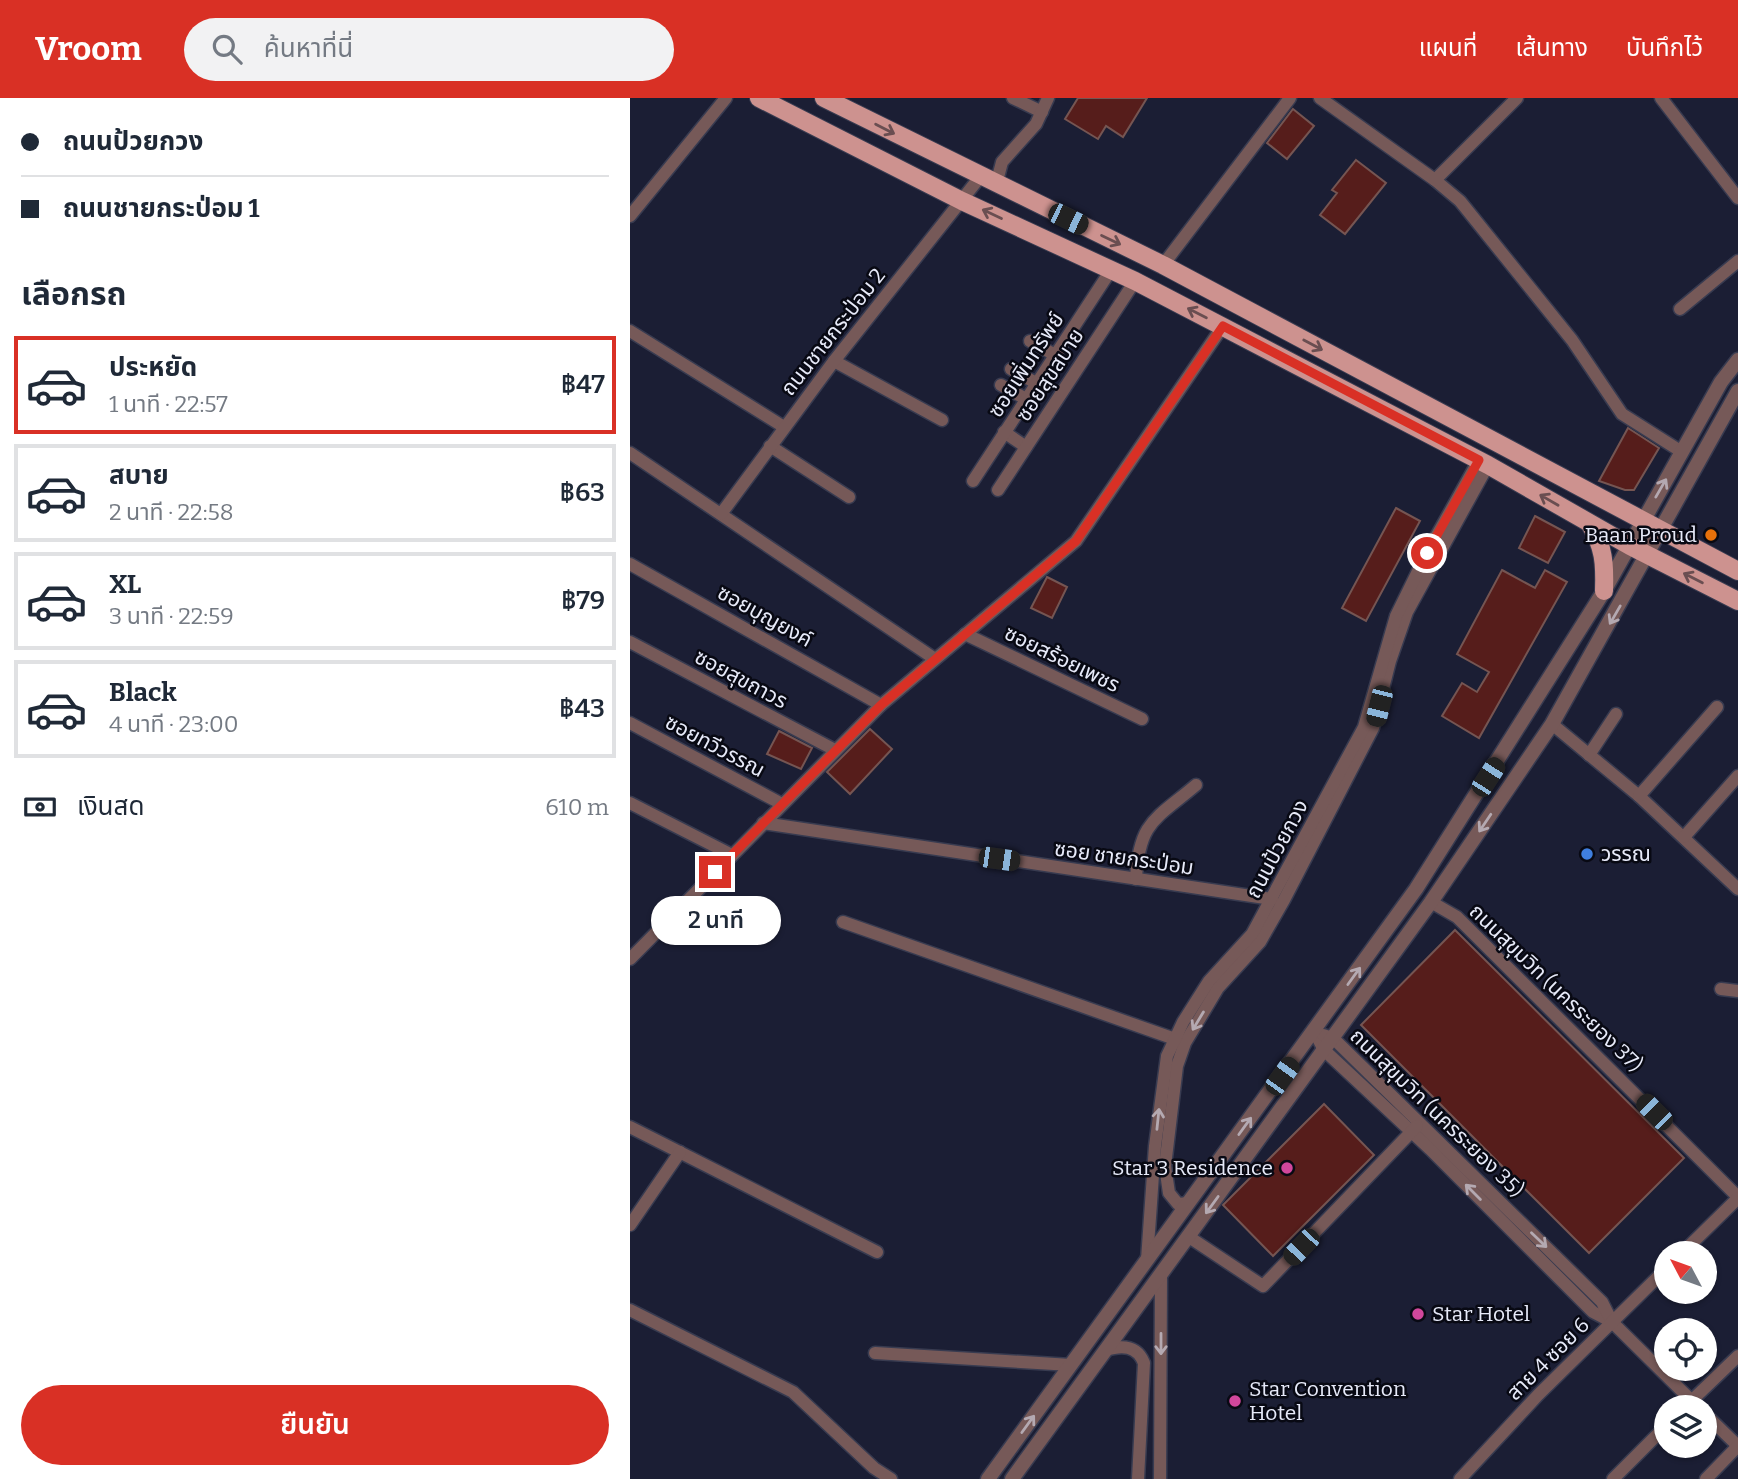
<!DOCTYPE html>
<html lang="th">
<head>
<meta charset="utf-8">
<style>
  :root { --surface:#fff; --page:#f2f2f3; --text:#1f2937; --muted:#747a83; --line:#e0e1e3; --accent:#d93025 }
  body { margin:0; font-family:Bitter,"Noto Sans Thai",serif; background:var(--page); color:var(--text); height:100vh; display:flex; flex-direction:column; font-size:26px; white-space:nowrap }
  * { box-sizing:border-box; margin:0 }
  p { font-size:23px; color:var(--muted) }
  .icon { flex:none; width:38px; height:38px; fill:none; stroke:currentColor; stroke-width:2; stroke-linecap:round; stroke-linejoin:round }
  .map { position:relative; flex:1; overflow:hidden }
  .drawer { display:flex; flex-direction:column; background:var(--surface); width:630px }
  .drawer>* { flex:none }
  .guide { display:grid; align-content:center; height:154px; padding:0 21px; background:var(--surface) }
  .needle { width:46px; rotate:311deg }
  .fabs { position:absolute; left:1024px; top:1143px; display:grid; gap:14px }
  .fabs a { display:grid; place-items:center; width:63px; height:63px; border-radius:50%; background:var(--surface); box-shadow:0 2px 5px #0004; font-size:35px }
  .end { position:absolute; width:32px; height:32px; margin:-16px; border:9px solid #d93025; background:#fff; box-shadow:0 0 0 4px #fff }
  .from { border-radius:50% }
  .bubble { position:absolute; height:49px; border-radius:24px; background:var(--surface); box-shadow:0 2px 5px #0004; font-size:23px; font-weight:600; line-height:49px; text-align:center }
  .car { position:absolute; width:21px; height:42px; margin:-21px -10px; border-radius:9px; box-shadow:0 0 5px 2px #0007; background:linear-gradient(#222 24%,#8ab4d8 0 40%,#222 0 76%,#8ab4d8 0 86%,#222 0) }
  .guide b { display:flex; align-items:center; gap:24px; height:66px; font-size:26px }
  .guide b+b { border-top:2px solid var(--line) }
  .guide i { width:18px; height:18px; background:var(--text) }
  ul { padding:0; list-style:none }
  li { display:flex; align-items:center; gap:21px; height:98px; margin:0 14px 10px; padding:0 7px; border:4px solid var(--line); border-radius:0px }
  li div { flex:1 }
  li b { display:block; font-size:26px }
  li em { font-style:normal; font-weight:600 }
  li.selected { border-color:var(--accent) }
  li>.icon { width:63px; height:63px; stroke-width:1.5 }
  h2 { padding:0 21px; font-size:32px; line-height:84px }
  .pay { display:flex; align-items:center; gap:18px; height:77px; padding:0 21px; font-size:26px }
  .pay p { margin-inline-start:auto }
  .primary-button { display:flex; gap:14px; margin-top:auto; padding:14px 21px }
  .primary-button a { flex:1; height:80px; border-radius:42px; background:var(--accent); color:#fff; font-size:28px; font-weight:600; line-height:80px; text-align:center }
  header { display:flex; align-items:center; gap:42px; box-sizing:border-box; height:98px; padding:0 35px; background:var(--accent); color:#fff }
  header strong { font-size:33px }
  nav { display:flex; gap:38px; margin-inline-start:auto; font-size:24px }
  .search { width:490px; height:63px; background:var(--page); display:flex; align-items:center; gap:18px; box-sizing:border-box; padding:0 24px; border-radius:38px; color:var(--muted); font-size:26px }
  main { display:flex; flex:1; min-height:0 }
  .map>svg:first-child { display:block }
  .building { fill:#561d1b; stroke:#755552; stroke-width:2 }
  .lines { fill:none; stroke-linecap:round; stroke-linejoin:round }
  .minor-casing { stroke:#383b50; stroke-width:15 }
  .tertiary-casing { stroke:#383b50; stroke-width:17 }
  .primary-casing { stroke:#383b50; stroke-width:20 }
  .minor { stroke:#765958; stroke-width:12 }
  .tertiary { stroke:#765958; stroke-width:14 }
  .primary { stroke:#cd928f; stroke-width:18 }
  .oneway { stroke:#6a4e51 }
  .oneway2 { stroke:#b4a9b1 }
  .route { stroke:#d93025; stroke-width:9 }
  .food-dot { fill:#e8710a; stroke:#080913; stroke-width:2.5 }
  .shop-dot { fill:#3f7fe0; stroke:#080913; stroke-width:2.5 }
  .hotel-dot { fill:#d1479c; stroke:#080913; stroke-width:2.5 }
  .labels { text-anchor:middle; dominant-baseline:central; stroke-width:5; stroke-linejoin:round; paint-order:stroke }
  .street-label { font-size:21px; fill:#e7eaf9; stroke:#080913 }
  .poi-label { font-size:21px; fill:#e7eaf9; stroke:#080913; text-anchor:start }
</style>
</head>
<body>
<header>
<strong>Vroom</strong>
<div class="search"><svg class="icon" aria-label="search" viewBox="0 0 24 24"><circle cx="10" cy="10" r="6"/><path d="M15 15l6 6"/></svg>ค้นหาที่นี่</div>
<nav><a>แผนที่</a><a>เส้นทาง</a><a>บันทึกไว้</a></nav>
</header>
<main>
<section class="drawer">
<div class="guide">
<b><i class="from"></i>ถนนป้วยกวง</b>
<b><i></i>ถนนชายกระป่อม 1</b>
</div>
<h2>เลือกรถ</h2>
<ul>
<li class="selected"><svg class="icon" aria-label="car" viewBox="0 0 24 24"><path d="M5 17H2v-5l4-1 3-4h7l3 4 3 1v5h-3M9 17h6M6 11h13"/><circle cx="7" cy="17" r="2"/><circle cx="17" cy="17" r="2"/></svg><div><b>ประหยัด</b><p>1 นาที · 22:57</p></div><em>฿47</em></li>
<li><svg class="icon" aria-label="car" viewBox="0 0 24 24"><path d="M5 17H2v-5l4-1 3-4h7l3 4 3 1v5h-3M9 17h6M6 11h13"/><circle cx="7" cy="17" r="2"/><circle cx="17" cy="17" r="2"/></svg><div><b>สบาย</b><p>2 นาที · 22:58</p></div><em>฿63</em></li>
<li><svg class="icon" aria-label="car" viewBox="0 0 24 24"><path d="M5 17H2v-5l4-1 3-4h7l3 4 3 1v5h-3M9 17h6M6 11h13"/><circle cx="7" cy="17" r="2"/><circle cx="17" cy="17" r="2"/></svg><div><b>XL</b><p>3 นาที · 22:59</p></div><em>฿79</em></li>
<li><svg class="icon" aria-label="car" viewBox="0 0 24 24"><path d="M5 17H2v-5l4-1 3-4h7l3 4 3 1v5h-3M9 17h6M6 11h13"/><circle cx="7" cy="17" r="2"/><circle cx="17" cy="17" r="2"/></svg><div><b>Black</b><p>4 นาที · 23:00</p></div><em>฿43</em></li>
</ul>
<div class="pay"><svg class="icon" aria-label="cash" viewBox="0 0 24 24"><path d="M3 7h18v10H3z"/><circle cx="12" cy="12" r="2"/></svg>เงินสด<p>610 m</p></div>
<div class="primary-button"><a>ยืนยัน</a></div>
</section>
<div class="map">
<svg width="1108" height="1381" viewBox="0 0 1108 1381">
  <rect width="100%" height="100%" fill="#1b1e34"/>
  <g class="building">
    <polygon points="448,0 517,0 493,39 476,28 468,41 435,21"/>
    <polygon points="663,11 684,28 657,61 637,45"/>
    <polygon points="726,62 756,85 715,136 690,117 707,95 702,92"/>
    <polygon points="998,330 1029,350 1004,392 995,392 969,383"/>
    <polygon points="766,410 790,423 736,523 712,510"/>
    <polygon points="905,418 935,434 918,465 889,450"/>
    <polygon points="872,472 905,490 915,472 937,484 849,640 812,618 832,585 847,594 859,574 827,556"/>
    <polygon points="417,479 437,489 422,520 401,510"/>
    <polygon points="240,631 262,651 220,696 197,674"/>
    <polygon points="149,633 182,650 171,671 137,656"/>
    <polygon points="825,832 1054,1060 959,1155 731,927"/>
    <polygon points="694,1006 744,1057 643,1158 593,1107"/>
  </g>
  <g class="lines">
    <g class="minor-casing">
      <g id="minor">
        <polyline points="383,0 412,14"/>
        <polyline points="690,0 805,82 830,103 942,242 992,316 1052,354"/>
        <polyline points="1031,0 1108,100"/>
        <polyline points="805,82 887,0"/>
        <polyline points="366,87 372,64 406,26 418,0"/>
        <polyline points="0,118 96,0"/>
        <polyline points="533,167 660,0"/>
        <polyline points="1050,211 1108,163"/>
        <polyline points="0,233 154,329"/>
        <polyline points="400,243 425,257"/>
        <polyline points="204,263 312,322"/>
        <polyline points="381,271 406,285"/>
        <polyline points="371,287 396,301"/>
        <polyline points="374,334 396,349"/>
        <polyline points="140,348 219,399"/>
        <polyline points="0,355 305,561"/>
        <polyline points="343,383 481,172"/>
        <polyline points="368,392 505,183"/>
        <polyline points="91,416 204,263 350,79"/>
        <polyline points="0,466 251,607"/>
        <polyline points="335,536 512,621"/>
        <polyline points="0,544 203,651"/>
        <polyline points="0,625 152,706"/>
        <polyline points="922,626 1009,698 1108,791"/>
        <polyline points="959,657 986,616"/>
        <polyline points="1009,698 1087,609"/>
        <polyline points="0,705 102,757"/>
        <polyline points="133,725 642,801"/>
        <polyline points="1054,739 1108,678"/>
        <path d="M 506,781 C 509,723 526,721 566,687"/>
        <polyline points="801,804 827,819 1108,1099"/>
        <polyline points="213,824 545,941"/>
        <polyline points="0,861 251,607 446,443 593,228"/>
        <polyline points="1091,891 1108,893"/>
        <polyline points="684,933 694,952 800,1051 963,1214 982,1224 1068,1309"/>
        <polyline points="693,937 703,940 972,1204 982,1224"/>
        <polyline points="0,1029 247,1154"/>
        <polyline points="559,1105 548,1106 539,1095 535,1068 547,968 555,945 588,890 630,844 654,802 743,630 760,563 777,514 858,367"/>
        <polyline points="0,1127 50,1054"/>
        <polyline points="559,1139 633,1188 787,1028"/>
        <polyline points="1052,1155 1108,1100"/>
        <polyline points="517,1162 525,1048 537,958 553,924 579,883 622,836 734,629 766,518 797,455 849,362"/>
        <polyline points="0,1212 163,1294 244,1370 261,1381"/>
        <path d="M 475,1252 C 492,1247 507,1247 514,1265 L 508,1381"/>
        <polyline points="245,1255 441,1267"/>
        <polyline points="1055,1309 1108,1258"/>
        <polyline points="1074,1315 1108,1348"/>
        <polyline points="530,1381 531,1177"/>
        <polyline points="830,1381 908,1297 1036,1171"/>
        <polyline points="983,1381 1036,1328"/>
        <polyline points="1076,1381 1108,1348"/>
      </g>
    </g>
    <g class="tertiary-casing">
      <g id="tertiary">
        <polyline points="358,1381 786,791 974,493 1091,284 1108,262"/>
        <polyline points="382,1381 801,804 922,626 1108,293"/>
      </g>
    </g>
    <g class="primary-casing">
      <g id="primary">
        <polyline points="129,0 332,103 505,183 858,367 1000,448 1108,503"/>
        <polyline points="194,0 533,167 1108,473"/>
        <path d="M 960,426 C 974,449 975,466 974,493"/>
      </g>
    </g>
    <use href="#minor" class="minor"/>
    <use href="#tertiary" class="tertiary"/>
    <use href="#primary" class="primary"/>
  </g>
  <defs><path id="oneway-shaft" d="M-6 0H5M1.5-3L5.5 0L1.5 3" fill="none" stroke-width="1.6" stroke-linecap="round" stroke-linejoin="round" transform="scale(1.75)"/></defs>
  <g class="oneway">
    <use href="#oneway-shaft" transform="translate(255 31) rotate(27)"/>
    <use href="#oneway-shaft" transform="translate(362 116) rotate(-155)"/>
    <use href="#oneway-shaft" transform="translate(481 142) rotate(26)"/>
    <use href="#oneway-shaft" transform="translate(567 215) rotate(-153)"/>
    <use href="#oneway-shaft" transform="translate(683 247) rotate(28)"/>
    <use href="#oneway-shaft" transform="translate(919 402) rotate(-150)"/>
    <use href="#oneway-shaft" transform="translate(1063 480) rotate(-153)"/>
  </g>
  <g class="oneway2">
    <use href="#oneway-shaft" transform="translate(1031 390) rotate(-60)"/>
    <use href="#oneway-shaft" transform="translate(985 517) rotate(120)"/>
    <use href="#oneway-shaft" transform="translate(855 725) rotate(124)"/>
    <use href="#oneway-shaft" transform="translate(724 878) rotate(-54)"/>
    <use href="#oneway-shaft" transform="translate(568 923) rotate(121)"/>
    <use href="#oneway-shaft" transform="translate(528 1021) rotate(-84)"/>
    <use href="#oneway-shaft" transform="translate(615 1028) rotate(-54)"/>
    <use href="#oneway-shaft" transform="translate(843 1094) rotate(-135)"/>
    <use href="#oneway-shaft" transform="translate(582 1107) rotate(126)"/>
    <use href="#oneway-shaft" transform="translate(909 1142) rotate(44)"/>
    <use href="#oneway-shaft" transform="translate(531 1246) rotate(90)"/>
    <use href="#oneway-shaft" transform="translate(398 1326) rotate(-54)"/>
  </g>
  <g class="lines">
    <polyline class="route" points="85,774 251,607 446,443 593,228 849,362 797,455"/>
  </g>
  <circle class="food-dot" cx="1081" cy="437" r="7"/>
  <circle class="shop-dot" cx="957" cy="756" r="7"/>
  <g class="hotel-dot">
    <circle cx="657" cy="1070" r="7"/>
    <circle cx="788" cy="1216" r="7"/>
    <circle cx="605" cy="1303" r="7"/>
  </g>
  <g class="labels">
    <g class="street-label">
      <text transform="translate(203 234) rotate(-52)">ถนนชายกระป่อม 2</text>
      <text transform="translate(396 267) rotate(-57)">ซอยเพิ่มทรัพย์</text>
      <text transform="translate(420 277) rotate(-57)">ซอยสุขสบาย</text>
      <text transform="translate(135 518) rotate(29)">ซอยบุญยงค์</text>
      <text transform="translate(432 561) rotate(26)">ซอยสร้อยเพชร</text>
      <text transform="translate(111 581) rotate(28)">ซอยสุขถาวร</text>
      <text transform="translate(85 648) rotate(28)">ซอยทวีวรรณ</text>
      <text transform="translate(647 751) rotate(-62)">ถนนป้วยกวง</text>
      <text transform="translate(494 760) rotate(8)">ซอย ชายกระป่อม</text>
      <text transform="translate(926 890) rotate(44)">ถนนสุขุมวิท (นครระยอง 37)</text>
      <text transform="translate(807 1015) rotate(44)">ถนนสุขุมวิท (นครระยอง 35)</text>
      <text transform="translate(918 1261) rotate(-45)">สาย 4 ซอย 6</text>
    </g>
    <g class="poi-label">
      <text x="1067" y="437" text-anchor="end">Baan Proud</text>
      <text x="971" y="756">วรรณ</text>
      <text x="643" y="1070" text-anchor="end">Star 3 Residence</text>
      <text x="802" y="1216">Star Hotel</text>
      <text x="619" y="1291">Star Convention<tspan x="619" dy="24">Hotel</tspan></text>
    </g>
  </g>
</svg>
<div class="fabs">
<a><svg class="needle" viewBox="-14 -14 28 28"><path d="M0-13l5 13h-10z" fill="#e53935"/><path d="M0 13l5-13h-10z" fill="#747a83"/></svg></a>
<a><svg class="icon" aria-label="locate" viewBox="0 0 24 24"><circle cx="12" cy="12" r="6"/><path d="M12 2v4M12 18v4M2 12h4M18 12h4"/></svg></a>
<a><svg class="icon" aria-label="layers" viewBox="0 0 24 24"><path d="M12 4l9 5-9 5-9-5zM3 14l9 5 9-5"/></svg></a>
</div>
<i class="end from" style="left:797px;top:455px"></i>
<i class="end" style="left:85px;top:774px"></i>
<div class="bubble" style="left:21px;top:798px;width:130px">2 นาที</div>
<i class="car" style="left:438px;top:121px;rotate:116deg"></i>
<i class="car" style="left:749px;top:608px;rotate:194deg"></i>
<i class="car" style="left:858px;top:679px;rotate:33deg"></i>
<i class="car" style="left:369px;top:761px;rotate:98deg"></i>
<i class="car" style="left:652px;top:978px;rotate:36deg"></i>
<i class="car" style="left:1024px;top:1014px;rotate:315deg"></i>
<i class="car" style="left:671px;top:1149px;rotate:224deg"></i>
</div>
</main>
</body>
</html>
